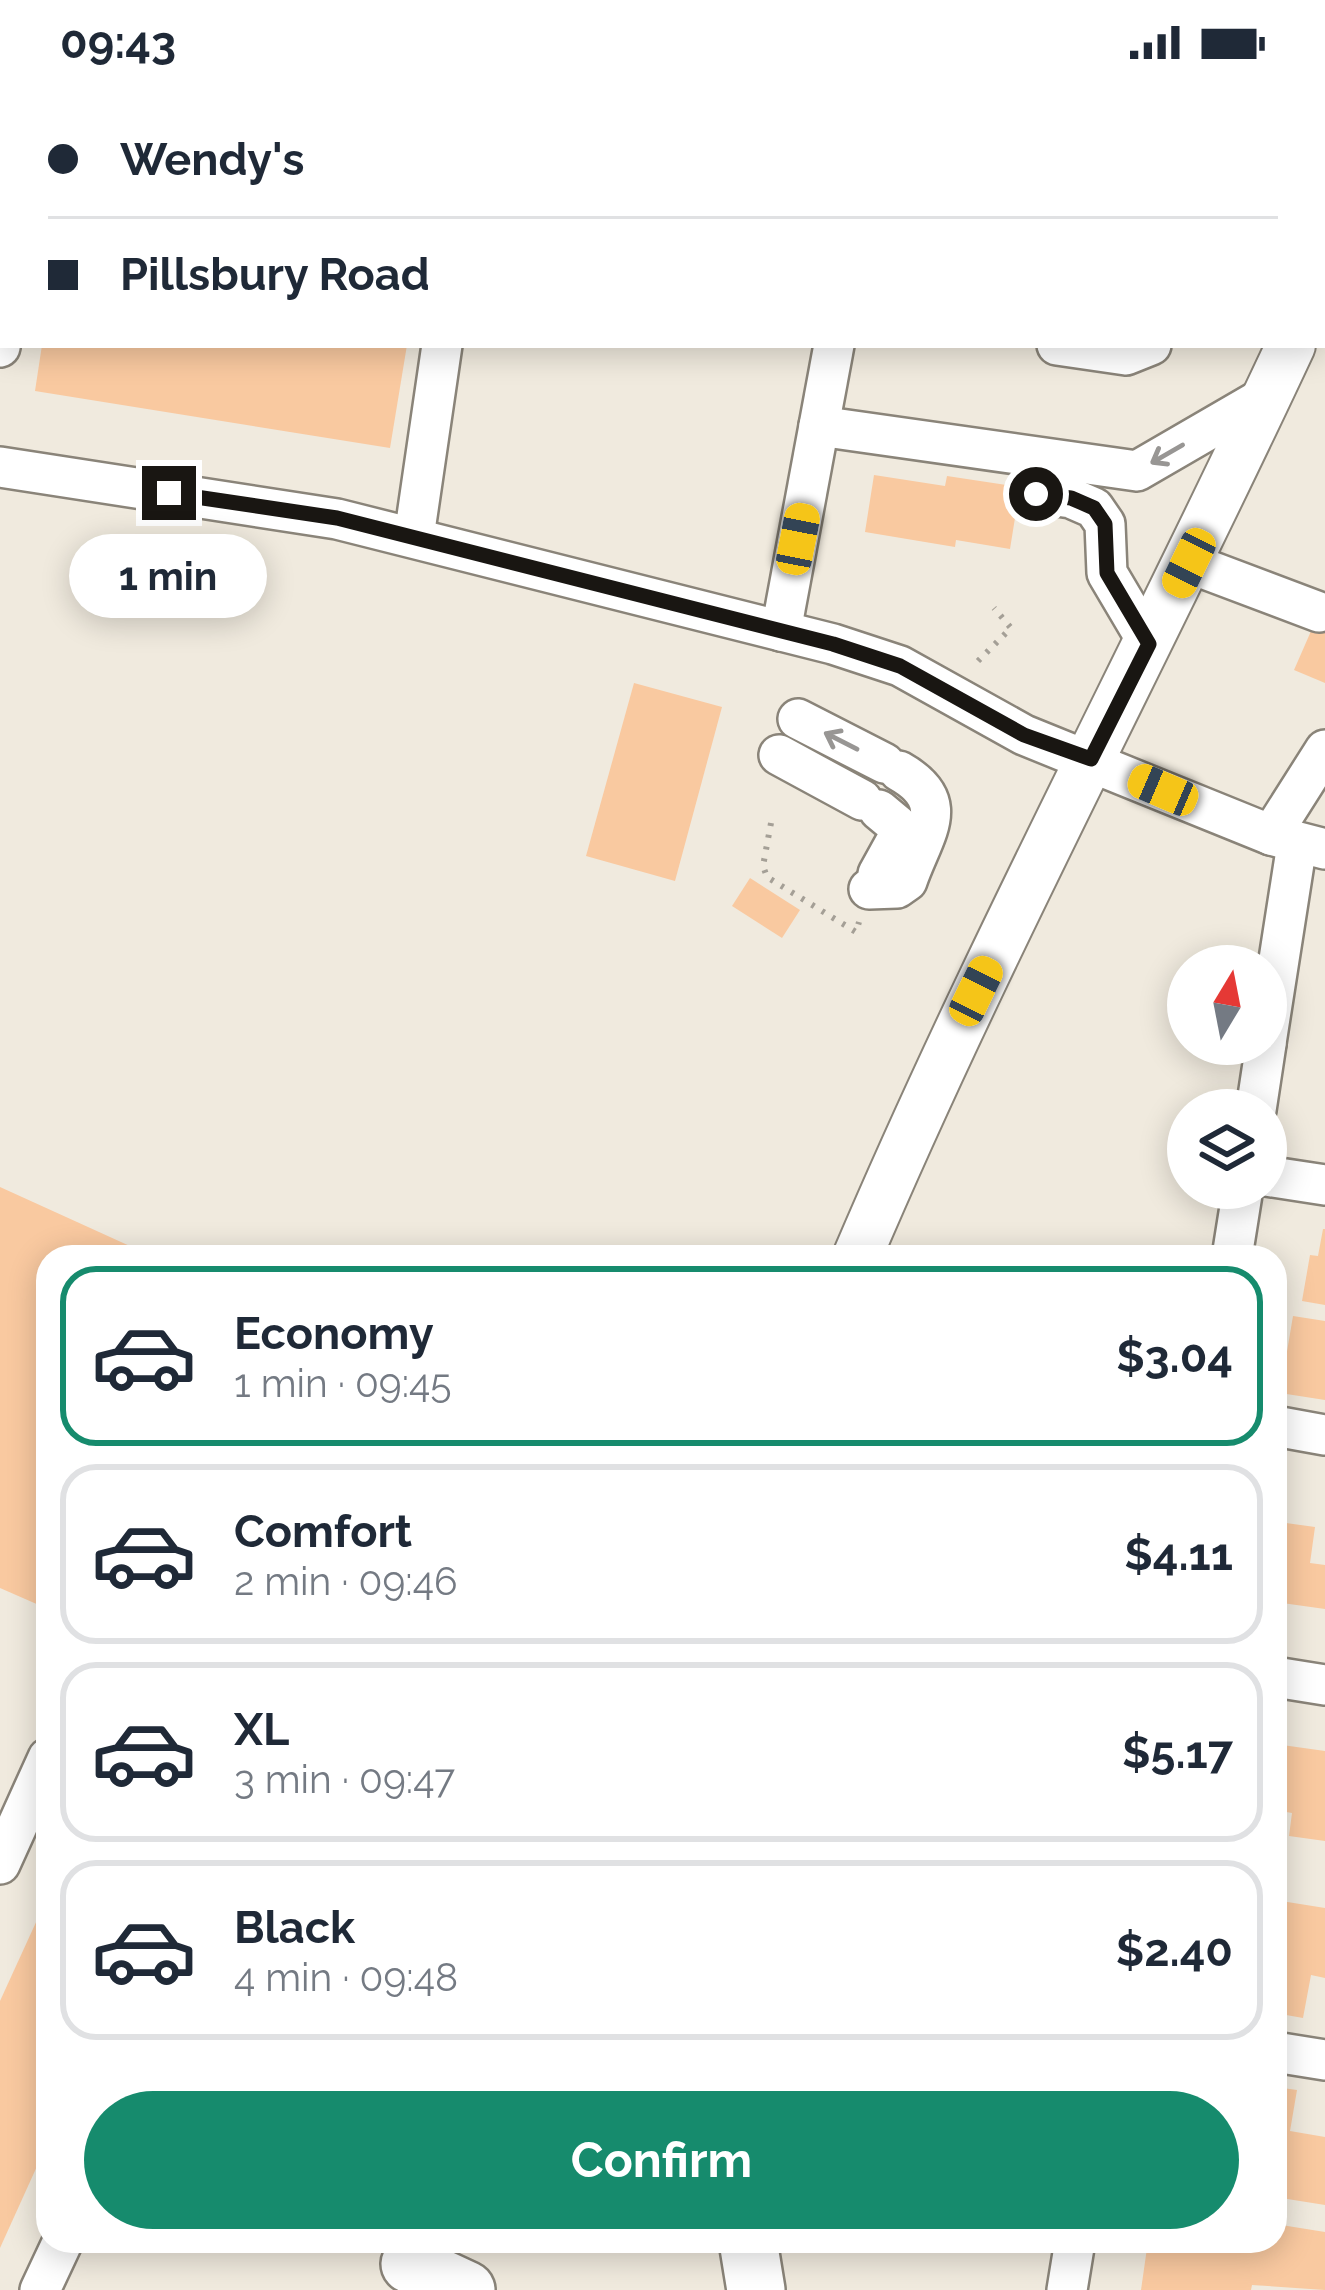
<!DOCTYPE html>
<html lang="en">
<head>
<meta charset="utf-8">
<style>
  :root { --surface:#fff; --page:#f6f6f7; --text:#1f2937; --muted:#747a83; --line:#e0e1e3; --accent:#168b6d }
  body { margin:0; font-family:Raleway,sans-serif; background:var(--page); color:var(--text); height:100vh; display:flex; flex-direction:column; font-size:45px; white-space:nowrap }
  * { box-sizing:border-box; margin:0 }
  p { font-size:39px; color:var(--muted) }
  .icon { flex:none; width:66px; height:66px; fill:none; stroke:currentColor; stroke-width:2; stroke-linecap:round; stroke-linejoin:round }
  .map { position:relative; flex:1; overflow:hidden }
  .sheet { position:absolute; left:36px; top:1161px; width:1251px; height:1008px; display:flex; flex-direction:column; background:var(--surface); border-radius:36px; box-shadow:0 6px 30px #0003 }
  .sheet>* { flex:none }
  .guide { position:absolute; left:0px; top:0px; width:1326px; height:264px; box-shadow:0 6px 30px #0003; display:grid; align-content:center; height:264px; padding:0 48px; background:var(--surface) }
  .needle { width:78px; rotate:10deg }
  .fabs { position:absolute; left:1167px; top:861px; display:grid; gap:24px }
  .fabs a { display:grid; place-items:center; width:120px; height:120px; border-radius:50%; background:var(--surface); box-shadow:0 6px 30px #0003; font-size:60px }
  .end { position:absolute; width:54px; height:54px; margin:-27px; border:15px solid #191612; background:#fff; box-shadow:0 0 0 6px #fff }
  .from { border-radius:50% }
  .bubble { position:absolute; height:84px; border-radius:42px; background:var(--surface); box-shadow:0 6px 30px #0003; font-size:39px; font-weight:700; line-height:84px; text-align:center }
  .car { position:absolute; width:36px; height:72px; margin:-36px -18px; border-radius:15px; box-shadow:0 0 9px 3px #0007; background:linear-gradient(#f5c518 24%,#345 0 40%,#f5c518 0 76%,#345 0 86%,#f5c518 0) }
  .guide b { display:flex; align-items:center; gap:42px; height:114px; font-size:45px }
  .guide b+b { border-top:3px solid var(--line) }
  .guide i { width:30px; height:30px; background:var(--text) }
  ul { padding:21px 0 0; list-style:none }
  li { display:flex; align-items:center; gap:36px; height:180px; margin:0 24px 18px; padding:0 24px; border:6px solid var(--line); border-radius:36px }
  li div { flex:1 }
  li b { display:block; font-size:45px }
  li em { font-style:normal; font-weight:700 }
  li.current { border-color:var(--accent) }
  li>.icon { width:108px; height:108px; stroke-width:1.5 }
  .button { display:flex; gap:24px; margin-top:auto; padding:24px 48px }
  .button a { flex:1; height:138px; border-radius:72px; background:var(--accent); color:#fff; font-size:48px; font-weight:700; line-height:138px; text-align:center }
  .status { display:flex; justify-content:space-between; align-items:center; height:84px; padding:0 60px; background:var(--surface); direction:ltr }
  .status svg { height:33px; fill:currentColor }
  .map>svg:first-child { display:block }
  .building { fill:#f9c9a0 }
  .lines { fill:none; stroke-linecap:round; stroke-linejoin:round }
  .minor-casing { stroke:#8a8479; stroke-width:44 }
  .major-casing { stroke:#8a8479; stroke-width:52 }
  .highway-casing { stroke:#8a8479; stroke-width:62 }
  .path { stroke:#a49f96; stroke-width:6; stroke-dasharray:3 9; stroke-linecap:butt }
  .minor { stroke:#fff; stroke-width:39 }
  .major { stroke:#fff; stroke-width:48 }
  .highway { stroke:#fff; stroke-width:57 }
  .oneway { stroke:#989694 }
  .route { stroke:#191612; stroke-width:15 }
</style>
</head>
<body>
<div class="status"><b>09:43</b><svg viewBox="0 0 49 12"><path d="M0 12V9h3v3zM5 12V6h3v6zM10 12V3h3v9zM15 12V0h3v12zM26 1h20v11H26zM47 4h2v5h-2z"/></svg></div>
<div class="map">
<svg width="1325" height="2206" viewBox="0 0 1325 2206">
  <rect width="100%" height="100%" fill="#f0eade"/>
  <g class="building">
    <polygon points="42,261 407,261 390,364 35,307"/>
    <polygon points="874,391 945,402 947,392 1020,403 1010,465 956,456 955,463 865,448"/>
    <polygon points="1325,515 1325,599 1294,586"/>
    <polygon points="634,599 722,623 675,797 586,772"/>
    <polygon points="750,794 800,826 782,854 732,822"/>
    <polygon points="0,1103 154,1173 48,1173 48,1525 0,1504"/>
    <polygon points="1323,1145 1325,1145 1325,1221 1302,1217 1310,1171 1318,1172"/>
    <polygon points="1293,1232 1325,1237 1325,1316 1280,1309"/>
    <polygon points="1286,1439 1315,1443 1310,1479 1325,1481 1325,1525 1275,1518 1275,1478 1280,1479"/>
    <polygon points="1275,1660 1325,1667 1325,1757 1289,1752 1292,1729 1275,1726"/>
    <polygon points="48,1812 48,2058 0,2164 0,1917"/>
    <polygon points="1275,1816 1325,1824 1325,1894 1311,1891 1303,1934 1275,1929"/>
    <polygon points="1275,2003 1297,2006 1290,2047 1325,2053 1325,2121 1275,2113"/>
    <polygon points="1275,2140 1325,2148 1325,2206 1252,2201 1251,2206 1141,2206 1148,2157 1275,2157"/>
  </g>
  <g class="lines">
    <g class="minor-casing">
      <g id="minor">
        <polyline points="480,3 480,0"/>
        <polyline points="943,3 943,0"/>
        <polyline points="0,55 3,55"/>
        <polyline points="1323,125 1325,125"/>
        <polyline points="1323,230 1325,231"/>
        <polyline points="1057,261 1126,271 1151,261"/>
        <polyline points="0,263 3,245"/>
        <polyline points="819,342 1137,387 1268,311"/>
        <polyline points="0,383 337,435 833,560 900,582 1024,651 1271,751 1325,765"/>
        <polyline points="1036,409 1071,414 1094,424 1105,440 1107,489 1149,560"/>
        <polyline points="414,453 442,261"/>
        <polyline points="1189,479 1319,528"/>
        <polyline points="781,547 834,261"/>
        <polyline points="798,635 884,679"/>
        <polyline points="779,671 862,716"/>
        <polyline points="1271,751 1325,666"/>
        <polyline points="878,790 899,752 897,741 879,726"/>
        <path d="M 869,805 L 897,804 L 907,797 C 924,748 954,718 899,687"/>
        <polyline points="1266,959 1297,760"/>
        <polyline points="1256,1026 1266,960"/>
        <polyline points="1266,1092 1325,1101"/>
        <polyline points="1232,1173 1243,1104"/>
        <polyline points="1275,1342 1325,1351"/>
        <polyline points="1275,1593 1325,1601"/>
        <polyline points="0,1780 48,1674"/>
        <polyline points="1275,1968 1325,1976"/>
        <polyline points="40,2206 63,2157"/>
        <polyline points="1067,2206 1075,2157"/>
      </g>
    </g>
    <g class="major-casing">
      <g id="major">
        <polyline points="1323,193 1325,189"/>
        <path d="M 857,1173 C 989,863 1149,566 1291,261"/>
      </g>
    </g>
    <g class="highway-casing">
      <g id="highway">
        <polyline points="748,2157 756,2206"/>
        <polyline points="410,2180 466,2206"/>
      </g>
    </g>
    <g class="path">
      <polyline points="978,577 1011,544 994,524"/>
      <polyline points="771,739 763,782 767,793 856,848 859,838"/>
    </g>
    <use href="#minor" class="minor"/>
    <use href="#major" class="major"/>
    <use href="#highway" class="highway"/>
  </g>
  <defs><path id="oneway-shaft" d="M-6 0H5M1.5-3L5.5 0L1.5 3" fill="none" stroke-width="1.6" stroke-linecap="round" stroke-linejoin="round" transform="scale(3)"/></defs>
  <g class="oneway">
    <use href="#oneway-shaft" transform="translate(1167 370) rotate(150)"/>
    <use href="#oneway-shaft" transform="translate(841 657) rotate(-153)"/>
  </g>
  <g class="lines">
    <polyline class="route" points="169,409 337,434 833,560 900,582 1024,651 1091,675 1149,560 1107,489 1105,440 1094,424 1071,414 1036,410"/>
  </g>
</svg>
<div class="fabs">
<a><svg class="needle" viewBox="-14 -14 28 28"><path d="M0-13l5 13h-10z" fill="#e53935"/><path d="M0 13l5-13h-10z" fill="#747a83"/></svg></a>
<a><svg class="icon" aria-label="layers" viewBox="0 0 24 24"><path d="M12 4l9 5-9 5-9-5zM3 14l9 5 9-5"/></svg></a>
</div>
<i class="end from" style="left:1036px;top:410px"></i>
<i class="end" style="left:169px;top:409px"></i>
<div class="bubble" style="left:69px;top:450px;width:198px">1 min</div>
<i class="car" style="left:798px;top:455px;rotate:11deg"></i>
<i class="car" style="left:1189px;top:479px;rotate:206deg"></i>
<i class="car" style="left:1163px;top:706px;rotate:293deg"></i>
<i class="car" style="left:976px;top:907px;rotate:26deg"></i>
<div class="guide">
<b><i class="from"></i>Wendy's</b>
<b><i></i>Pillsbury Road</b>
</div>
<section class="sheet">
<ul>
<li class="current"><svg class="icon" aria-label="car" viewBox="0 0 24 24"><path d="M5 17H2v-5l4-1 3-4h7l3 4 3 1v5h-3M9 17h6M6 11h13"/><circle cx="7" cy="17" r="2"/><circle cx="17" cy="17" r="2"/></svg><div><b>Economy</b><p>1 min · 09:45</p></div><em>$3.04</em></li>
<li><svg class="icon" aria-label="car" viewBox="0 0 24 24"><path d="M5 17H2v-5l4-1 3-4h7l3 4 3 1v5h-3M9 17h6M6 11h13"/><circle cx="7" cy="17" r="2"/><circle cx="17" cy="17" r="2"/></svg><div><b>Comfort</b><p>2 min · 09:46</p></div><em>$4.11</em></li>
<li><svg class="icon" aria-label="car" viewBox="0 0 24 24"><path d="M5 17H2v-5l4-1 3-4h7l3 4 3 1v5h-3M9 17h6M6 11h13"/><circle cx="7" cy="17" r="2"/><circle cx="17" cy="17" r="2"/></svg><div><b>XL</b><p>3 min · 09:47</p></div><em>$5.17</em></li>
<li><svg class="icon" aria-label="car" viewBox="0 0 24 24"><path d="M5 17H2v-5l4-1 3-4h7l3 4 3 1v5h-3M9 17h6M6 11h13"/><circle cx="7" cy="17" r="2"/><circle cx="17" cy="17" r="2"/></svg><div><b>Black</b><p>4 min · 09:48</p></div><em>$2.40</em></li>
</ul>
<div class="button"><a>Confirm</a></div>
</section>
</div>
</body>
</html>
